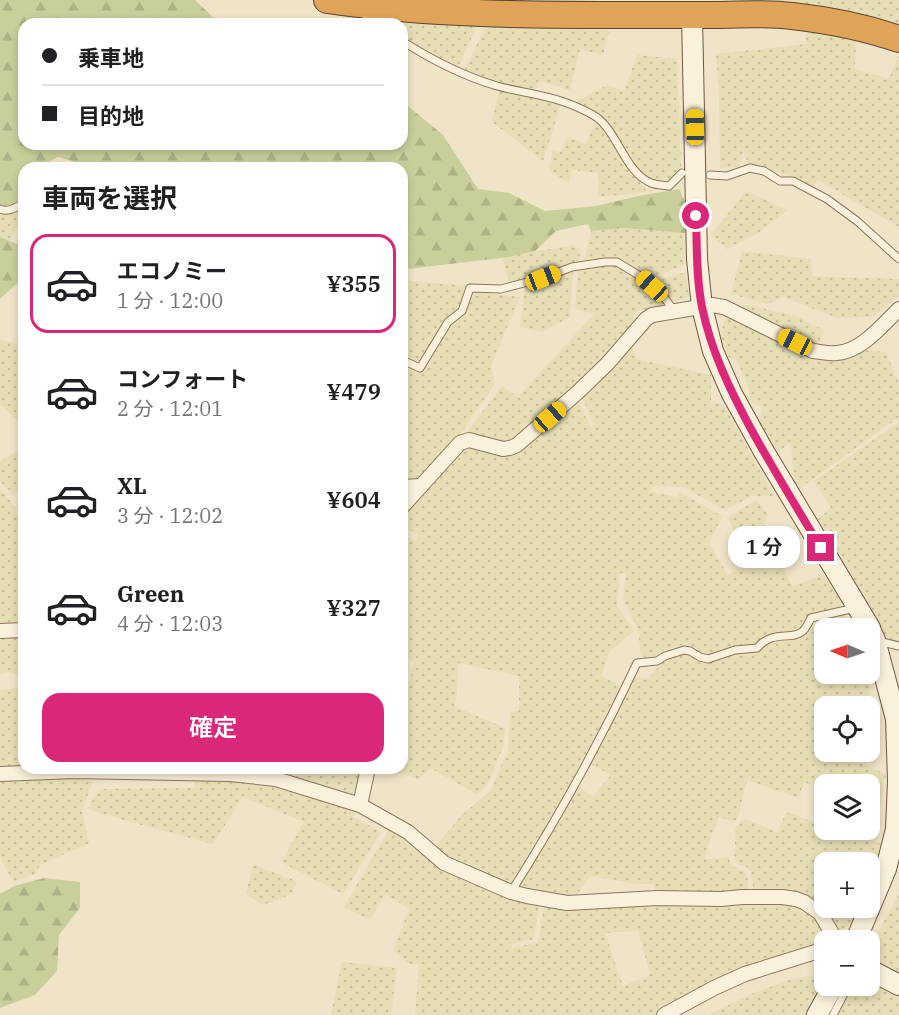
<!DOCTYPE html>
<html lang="ja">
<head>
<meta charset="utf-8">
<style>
  :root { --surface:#fff; --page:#f2f2f2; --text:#202124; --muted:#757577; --line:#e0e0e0; --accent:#db2777 }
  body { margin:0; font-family:"IBM Plex Serif","Noto Sans JP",serif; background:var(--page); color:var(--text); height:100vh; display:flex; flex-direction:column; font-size:22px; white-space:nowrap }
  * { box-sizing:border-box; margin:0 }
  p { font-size:20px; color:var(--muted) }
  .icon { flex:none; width:33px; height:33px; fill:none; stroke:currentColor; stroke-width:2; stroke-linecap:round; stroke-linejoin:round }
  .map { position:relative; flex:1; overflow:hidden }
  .panel { position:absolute; left:18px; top:162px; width:390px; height:612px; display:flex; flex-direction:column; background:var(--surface); border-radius:18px; box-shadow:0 3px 9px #0003 }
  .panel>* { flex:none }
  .banner { position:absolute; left:18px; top:18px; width:390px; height:132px; border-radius:18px; box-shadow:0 3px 9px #0003; display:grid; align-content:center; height:132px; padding:0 24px; background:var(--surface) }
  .needle { width:39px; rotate:272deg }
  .buttons { position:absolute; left:814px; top:618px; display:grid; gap:12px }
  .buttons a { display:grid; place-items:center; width:66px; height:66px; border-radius:12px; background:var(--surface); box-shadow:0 3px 9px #0003; font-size:30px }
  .end { position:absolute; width:27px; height:27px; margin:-14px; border:8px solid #db2777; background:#fff; box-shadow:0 0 0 3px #fff }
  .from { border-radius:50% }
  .bubble { position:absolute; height:42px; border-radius:18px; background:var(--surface); box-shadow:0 3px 9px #0003; font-size:20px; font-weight:600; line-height:42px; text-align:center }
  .car { position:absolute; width:18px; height:36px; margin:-18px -9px; border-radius:8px; box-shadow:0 0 4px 2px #0007; background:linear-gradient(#f5c518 24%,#345 0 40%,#f5c518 0 76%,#345 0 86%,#f5c518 0) }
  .banner b { display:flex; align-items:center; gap:21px; height:57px; font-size:22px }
  .banner b+b { border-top:2px solid var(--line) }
  .banner i { width:15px; height:15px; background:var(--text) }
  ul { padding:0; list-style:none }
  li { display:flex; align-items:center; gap:18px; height:99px; margin:0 12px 9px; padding:0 12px; border:3px solid transparent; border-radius:18px }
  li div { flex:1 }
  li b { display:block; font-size:22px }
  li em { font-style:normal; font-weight:600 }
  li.active { border-color:var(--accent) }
  li>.icon { width:54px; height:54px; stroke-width:1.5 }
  h2 { padding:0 24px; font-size:27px; line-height:72px }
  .action { display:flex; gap:12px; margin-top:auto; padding:12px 24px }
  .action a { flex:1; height:69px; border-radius:18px; background:var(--accent); color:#fff; font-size:24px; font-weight:600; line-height:69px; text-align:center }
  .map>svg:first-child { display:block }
  .farmland { fill:url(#farmland-dots); fill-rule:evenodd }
  .forest { fill:url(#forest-firs) }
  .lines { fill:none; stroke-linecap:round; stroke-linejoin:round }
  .lane-casing { stroke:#8d765c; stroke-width:9 }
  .street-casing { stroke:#8d765c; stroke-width:16 }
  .secondary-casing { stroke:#6f573f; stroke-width:22 }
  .highway-casing { stroke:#5b4430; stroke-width:28 }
  .lane { stroke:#faf1dc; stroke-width:7 }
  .street { stroke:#faf1dc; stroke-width:14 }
  .secondary { stroke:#faf1dc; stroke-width:20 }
  .highway { stroke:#e0a458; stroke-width:26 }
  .route { stroke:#db2777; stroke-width:8 }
</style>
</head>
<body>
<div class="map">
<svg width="899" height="1015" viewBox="0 0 899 1015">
  <defs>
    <pattern id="farmland-dots" width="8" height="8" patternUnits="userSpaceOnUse" patternTransform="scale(1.5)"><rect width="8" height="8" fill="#e6deb5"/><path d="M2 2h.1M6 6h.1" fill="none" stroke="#c6bf9b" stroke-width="1.8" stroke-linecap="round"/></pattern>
    <pattern id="forest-firs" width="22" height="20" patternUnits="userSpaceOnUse" patternTransform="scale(1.5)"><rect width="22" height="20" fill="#c9cf9b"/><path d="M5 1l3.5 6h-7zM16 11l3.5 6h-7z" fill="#aeb285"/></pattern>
  </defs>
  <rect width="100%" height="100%" fill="#f0e4c8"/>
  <g class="farmland">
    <polygon points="767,0 899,0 899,26 843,10"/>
    <polygon points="374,18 427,21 477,26 457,69 417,48 402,37 402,24 383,24"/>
    <polygon points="486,26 584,30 609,30 603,55 580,49 570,90 540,81 535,90 497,84 464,71"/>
    <polygon points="806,30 856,39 855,69 889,79 899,54 899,227 818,180 813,187 790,176 748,163 743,151 739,167 720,168 719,96 716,54 806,44"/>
    <polygon points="637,55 677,59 681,167 670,179 652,180 641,172 622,147 605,118 576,102 607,85 624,91"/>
    <polygon points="499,90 561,104 543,161 492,122"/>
    <polygon points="595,124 603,127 622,160 648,192 598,197 598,173 572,170 569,183 549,171 552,150 561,152 567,137 586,144"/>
    <polygon points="746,191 787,210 758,233 727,249 711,235"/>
    <polygon points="24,207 24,227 18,224 9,241 0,237 0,214 8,214"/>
    <polygon points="624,228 685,233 685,262 682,266 650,279 629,265 613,259 584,260 591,231"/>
    <polygon points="574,246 580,250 579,262 558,267 510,285 502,257 535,251"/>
    <polygon points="742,251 811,259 812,276 899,279 899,295 874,317 837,318 783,297 768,304 731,294"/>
    <polygon points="605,264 616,265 627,269 665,303 661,307 637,311 626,334 585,378 513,439 504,442 468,431 502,386 518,397 594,314 575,309 578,270"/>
    <polygon points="573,269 570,317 542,332 520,327 525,286"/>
    <polygon points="685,272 689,297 672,303 655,281"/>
    <polygon points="404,280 466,286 460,309 422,360 416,362 402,358 402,286"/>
    <polygon points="474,292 520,297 491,366 495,383 463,431 424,480 402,480 402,364 420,372 449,325 462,316"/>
    <polygon points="743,304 793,315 824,330 817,348 742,310"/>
    <polygon points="727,313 786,344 886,352 899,384 899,417 799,489 795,485 790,442 778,453 759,425 762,407 748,400 749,388 737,360 729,357 720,336"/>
    <polygon points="0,340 24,345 24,428 0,404"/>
    <polygon points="631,341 636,359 711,375 711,402 724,405 774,496 752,496 725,510 683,487 653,486 652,492 677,497 679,492 722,516 709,544 728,575 750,562 727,517 757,500 768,515 764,524 792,586 824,575 842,603 839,609 810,616 803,628 797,631 771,634 763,637 754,644 742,645 711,655 702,654 685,644 664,650 654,657 641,657 638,629 623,600 626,573 620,573 617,606 634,631 609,652 601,676 623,687 548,824 510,886 449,860 435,847 461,816 491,790 508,750 510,712 519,711 519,676 458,663 457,695 454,706 505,728 503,747 487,786 477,794 430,768 419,780 388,768 402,768 402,706 404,706 414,662 402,655 402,533 415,541 419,536 402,525 402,515 462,447 471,445 498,453 576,398 591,428 594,425 581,395"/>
    <polygon points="899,422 899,642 880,636 818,519 831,508 814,481"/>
    <polygon points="24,446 24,487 13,495 0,481 0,462"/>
    <polygon points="0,489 11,501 24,525 24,625 0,627 0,586 1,586 0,585"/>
    <polygon points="844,614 850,620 849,628 825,628 825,674 870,674 870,662 872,667 868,706 825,706 825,752 862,752 860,763 886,774 875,836 853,830 870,830 870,784 825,784 825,791 804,782 798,798 747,780 738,817 734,822 719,817 708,845 705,859 729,857 730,863 738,870 744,871 747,875 750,893 655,894 654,884 636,884 591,876 572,900 516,889 578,785 592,797 611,775 590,764 633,677 649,678 665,659 687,654 709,662 733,654 757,651 771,640 801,636 812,623"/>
    <polygon points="24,634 24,676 9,672 0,674 0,635"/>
    <polygon points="24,687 24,767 0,769 0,690"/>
    <polygon points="235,768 362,768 353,798 288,774"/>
    <polygon points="32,777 83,779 93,781 82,810 89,843 40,865 35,874 13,882 0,857 0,781"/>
    <polygon points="197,780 280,785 356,811 354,817 381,832 343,894 281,862 304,822 243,797 213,844 138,824 87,809 100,789 194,788"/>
    <polygon points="786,812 825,826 825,830 835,830 872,839 882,845 870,887 870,862 825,862 825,908 863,908 859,917 844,929 833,929 822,910 754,894 751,873 747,867 739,865 734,860 736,827 744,819 778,832"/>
    <path d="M 391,826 L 425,852 L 539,904 L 534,939 L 511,944 L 512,948 L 538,942 L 544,906 L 573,907 L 631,904 L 794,902 L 816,915 L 826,940 L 752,965 L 720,980 L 655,1015 L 415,1015 L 419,965 L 408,963 L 393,951 L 409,909 L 386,894 L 370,920 L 344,907 ZM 638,931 L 650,975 L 623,986 L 605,933 Z"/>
    <polygon points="253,865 297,881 292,894 263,905 246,894"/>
    <polygon points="899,894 899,981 870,966 870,947"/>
    <polygon points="342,962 397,968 391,1015 331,1015"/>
    <polygon points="825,973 825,979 805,1015 708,1015 751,994 793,979"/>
    <polygon points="870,974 899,989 899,1015 837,1015 852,986 870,986"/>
  </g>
  <g class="forest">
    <polygon points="0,0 195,0 220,24 24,24 24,144 402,144 402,101 443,135 478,189 509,193 545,211 596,206 643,195 679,189 688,208 685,233 624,228 591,231 588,224 556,231 535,251 509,257 408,269 402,286 402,168 96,168 58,157 37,168 24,168 24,198 0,211"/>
    <polygon points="0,237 24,247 24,277 0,299"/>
    <polygon points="44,878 80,882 80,908 59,935 57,971 35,995 0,1008 0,894 14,886"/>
  </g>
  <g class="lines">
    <g class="lane-casing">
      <g id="lane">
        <polyline points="364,10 367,19 375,24"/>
        <path d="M 402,41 C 432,60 463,76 497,86 C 518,92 542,94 564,102 C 573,105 584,110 593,115 C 617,128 624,172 651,183 C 656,185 664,185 669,186 L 682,173"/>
        <polyline points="710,175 727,176 750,168 764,171 780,181 793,181 827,199 857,221 899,259"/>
        <path d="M 0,209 C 9,213 16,207 24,203"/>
        <polyline points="402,360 420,368 448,322 462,311 470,288 501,289 543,278 572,267 605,262 617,262 640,276 664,297 674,311"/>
        <polyline points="878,641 899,646"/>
        <path d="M 511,892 C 558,818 600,742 637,663 L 657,661 L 665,656 L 684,650 L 690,651 L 700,657 L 708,659 L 735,650 L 757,648 C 773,629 792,641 803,631 C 806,628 809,622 811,618 L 855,608"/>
        <polyline points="833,1015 848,986"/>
      </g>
    </g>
    <g class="street-casing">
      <g id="street">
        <path d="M 402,487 L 421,486 L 460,443 L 469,440 L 503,449 L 510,448 L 517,445 L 578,392 L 608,363 L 646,319 L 652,315 L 712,305 L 724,307 L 813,351 C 821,352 829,354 837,353 C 862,351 882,325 899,309"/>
        <polyline points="402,507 421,486"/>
        <polyline points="0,631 24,630"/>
        <polyline points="0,774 74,771 230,774 276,779 360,805 408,832 444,863 511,892 527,896 567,903 657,898 721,899 742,897 782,897 796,899 804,902 820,913 836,940"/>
        <polyline points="360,805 368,768"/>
        <polyline points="664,1015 714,988 745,974 825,949"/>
      </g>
    </g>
    <g class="secondary-casing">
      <g id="secondary">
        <polyline points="692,15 697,259 702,307 713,351 732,394 763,450 870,628"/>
        <polyline points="856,940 886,869 896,829 898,781 896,719 875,640 870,629"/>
        <polyline points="870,970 899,985"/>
        <polyline points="817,1015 833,986"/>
      </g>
    </g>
    <g class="highway-casing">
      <path id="highway" d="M 327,0 C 430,15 533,15 637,15 C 664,15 692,15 719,15 C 743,14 768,13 792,16 C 828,20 864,27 899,39"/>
    </g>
    <use href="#lane" class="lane"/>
    <use href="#street" class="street"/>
    <use href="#secondary" class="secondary"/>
    <use href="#highway" class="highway"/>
  </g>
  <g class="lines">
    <path class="route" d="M 696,216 C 697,246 696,277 702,307 C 711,351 730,390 751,429 C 773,469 797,508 821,548"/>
  </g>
</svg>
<div class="buttons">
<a><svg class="needle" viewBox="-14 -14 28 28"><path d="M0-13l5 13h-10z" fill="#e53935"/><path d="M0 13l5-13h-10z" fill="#757577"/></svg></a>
<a><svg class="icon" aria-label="locate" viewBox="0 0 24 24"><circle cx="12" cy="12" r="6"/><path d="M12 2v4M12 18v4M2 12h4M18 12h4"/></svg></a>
<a><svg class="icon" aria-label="layers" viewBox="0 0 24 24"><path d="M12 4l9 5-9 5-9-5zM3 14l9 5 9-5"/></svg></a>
<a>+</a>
<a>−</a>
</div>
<i class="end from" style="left:696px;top:216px"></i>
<i class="end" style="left:821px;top:548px"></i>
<div class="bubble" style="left:728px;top:526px;width:72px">1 分</div>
<i class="car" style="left:695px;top:127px;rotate:359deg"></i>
<i class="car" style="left:543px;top:278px;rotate:69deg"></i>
<i class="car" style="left:652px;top:286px;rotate:312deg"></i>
<i class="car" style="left:795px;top:342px;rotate:296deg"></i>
<i class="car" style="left:550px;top:417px;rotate:49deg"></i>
<div class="banner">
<b><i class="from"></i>乗車地</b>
<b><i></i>目的地</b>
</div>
<section class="panel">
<h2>車両を選択</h2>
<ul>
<li class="active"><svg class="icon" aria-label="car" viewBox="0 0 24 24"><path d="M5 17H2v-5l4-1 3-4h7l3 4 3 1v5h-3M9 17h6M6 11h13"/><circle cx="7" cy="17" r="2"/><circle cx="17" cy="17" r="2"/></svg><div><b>エコノミー</b><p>1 分 · 12:00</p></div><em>¥355</em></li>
<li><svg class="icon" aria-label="car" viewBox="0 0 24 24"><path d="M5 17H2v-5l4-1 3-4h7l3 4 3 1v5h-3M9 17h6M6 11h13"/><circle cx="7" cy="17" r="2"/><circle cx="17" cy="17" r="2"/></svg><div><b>コンフォート</b><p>2 分 · 12:01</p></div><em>¥479</em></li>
<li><svg class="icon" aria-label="car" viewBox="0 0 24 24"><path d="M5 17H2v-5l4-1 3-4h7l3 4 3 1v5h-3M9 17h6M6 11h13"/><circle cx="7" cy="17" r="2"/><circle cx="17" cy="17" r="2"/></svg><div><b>XL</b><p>3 分 · 12:02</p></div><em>¥604</em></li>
<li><svg class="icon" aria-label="car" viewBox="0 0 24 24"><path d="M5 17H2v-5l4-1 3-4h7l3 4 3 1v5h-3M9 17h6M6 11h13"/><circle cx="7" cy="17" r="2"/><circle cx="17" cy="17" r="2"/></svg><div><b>Green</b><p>4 分 · 12:03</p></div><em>¥327</em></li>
</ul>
<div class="action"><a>確定</a></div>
</section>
</div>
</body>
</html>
